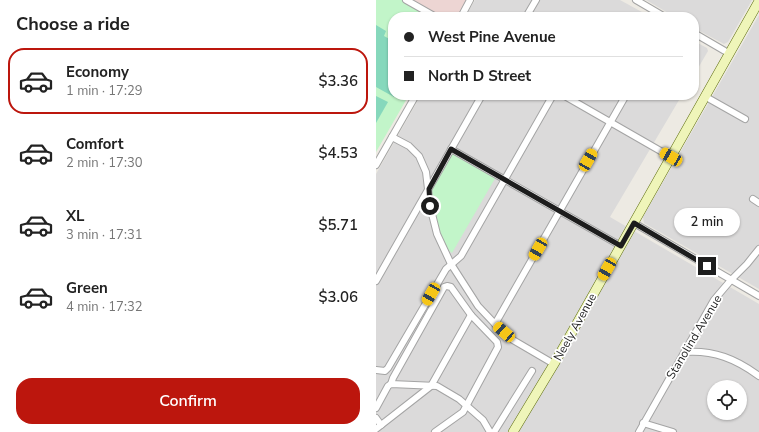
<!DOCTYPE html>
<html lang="en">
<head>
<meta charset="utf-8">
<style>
  :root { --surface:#fff; --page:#f2f2f2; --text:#222; --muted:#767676; --line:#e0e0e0; --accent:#bc160d }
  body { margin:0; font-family:"Nunito Sans",sans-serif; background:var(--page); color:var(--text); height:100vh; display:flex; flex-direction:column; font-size:15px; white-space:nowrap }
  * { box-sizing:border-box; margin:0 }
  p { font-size:13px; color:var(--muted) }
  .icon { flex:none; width:22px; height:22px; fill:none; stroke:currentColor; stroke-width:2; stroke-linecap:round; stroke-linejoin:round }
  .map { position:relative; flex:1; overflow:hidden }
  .sheet { display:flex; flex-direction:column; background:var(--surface); width:376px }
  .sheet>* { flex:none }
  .banner { position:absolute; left:12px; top:12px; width:311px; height:88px; border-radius:16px; box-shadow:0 1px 3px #0004; display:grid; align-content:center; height:88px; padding:0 16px; background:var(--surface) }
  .fabs { position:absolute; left:331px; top:380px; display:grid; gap:8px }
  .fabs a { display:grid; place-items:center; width:40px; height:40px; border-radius:50%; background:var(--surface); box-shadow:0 1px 3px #0004; font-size:20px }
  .end { position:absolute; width:18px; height:18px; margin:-9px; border:5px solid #1d1d1d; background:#fff; box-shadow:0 0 0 2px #fff }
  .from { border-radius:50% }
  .bubble { position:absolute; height:28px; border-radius:14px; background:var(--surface); box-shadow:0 1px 3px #0004; font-size:13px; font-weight:600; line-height:28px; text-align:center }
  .car { position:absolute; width:12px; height:24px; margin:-12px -6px; border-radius:5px; box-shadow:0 0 3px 1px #0007; background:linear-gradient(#f5c518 24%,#345 0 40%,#f5c518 0 76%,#345 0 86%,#f5c518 0) }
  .banner b { display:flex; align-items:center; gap:14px; height:38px; font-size:15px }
  .banner b+b { border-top:1px solid var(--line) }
  .banner i { width:10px; height:10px; background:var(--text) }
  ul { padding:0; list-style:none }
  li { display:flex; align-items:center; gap:12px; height:66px; margin:0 8px 6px; padding:0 8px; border:2px solid transparent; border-radius:16px }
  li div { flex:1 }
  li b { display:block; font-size:15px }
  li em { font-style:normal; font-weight:600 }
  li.on { border-color:var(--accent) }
  li>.icon { width:36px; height:36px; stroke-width:1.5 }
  h2 { padding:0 16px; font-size:18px; line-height:48px }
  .primary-button { display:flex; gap:8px; margin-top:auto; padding:8px 16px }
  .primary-button a { flex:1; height:46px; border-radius:16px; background:var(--accent); color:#fff; font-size:16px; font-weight:600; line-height:46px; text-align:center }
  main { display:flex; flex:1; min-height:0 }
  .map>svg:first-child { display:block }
  .residential { fill:#dbdada; fill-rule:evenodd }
  .commercial { fill:#edd5d3 }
  .park { fill:#c2f5c9 }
  .pitch { fill:#86d8bc }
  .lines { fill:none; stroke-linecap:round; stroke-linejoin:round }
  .street-casing { stroke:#a4a4a4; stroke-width:8 }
  .secondary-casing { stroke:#5c6c0c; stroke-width:10 }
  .street { stroke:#fff; stroke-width:6 }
  .secondary { stroke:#eff5b9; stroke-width:9 }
  .route { stroke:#1d1d1d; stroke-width:5 }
  .labels { text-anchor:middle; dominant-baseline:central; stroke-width:3.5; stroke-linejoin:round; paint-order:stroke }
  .street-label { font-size:12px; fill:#1d1d1d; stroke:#fff }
</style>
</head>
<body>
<main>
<section class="sheet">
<h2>Choose a ride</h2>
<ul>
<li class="on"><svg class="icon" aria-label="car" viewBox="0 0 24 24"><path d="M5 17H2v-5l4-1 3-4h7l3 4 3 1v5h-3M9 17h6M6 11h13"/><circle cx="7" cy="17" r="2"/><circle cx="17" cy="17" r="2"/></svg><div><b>Economy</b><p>1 min · 17:29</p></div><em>$3.36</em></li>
<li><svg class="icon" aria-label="car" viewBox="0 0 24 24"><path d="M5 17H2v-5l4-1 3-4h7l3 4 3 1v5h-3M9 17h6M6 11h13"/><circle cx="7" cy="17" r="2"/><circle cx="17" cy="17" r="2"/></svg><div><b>Comfort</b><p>2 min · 17:30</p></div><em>$4.53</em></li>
<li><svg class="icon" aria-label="car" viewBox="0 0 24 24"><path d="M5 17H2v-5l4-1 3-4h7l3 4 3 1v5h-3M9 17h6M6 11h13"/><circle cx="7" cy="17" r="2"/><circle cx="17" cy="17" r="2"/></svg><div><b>XL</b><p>3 min · 17:31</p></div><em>$5.71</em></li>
<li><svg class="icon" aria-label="car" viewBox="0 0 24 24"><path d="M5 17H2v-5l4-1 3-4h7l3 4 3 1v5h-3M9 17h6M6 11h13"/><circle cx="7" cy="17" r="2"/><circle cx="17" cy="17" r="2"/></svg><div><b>Green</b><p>4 min · 17:32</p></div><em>$3.06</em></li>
</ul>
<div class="primary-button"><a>Confirm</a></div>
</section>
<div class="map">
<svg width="383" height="432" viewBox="0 0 383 432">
  <rect width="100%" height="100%" fill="#edeae3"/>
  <g class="residential">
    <polygon points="99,0 244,0 275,17 89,17"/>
    <polygon points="270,0 376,0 352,42 348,44 318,28 318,17 299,17"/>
    <polygon points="383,15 383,289 268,223 267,217"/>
    <polygon points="318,41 331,48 332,51 318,75"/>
    <path d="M 45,95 L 306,95 L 234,217 L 383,304 L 383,432 L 0,432 L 0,174 ZM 338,387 L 364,387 L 364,413 L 338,413 Z"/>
  </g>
  <polygon class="commercial" points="34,0 92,0 82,17 64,17"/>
  <g class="park">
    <polygon points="0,0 34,0 64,17 17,17 17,95 33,95 0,152"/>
    <polygon points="75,149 121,175 76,253 66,244 53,189"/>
  </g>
  <g class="pitch">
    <polygon points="0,25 10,31 8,36 17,41 17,95 19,95 18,97 0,87"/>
    <polygon points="0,96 12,102 0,123"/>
  </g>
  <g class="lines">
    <g class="street-casing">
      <g id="street">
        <polyline points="30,0 60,17"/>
        <polyline points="260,0 289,17"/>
        <polyline points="85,17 94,0"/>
        <polyline points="150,17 160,0"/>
        <polyline points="318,33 354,54"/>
        <polyline points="187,95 295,157"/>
        <polyline points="330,97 369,119"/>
        <polyline points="16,137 33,146 43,156 50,172 54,206 61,234 75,264 102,306 119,324 137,340 178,364"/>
        <polyline points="75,149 245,246"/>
        <polyline points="0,165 40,95"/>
        <polyline points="377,199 383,203"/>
        <polyline points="258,223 383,296"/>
        <polyline points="0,281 106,95"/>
        <polyline points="119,324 250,95"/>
        <path d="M 309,352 C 338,350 360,359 383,376"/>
        <polyline points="0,370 9,371 12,368 70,269 85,256 177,95"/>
        <polyline points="15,384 17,378 68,287 71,286 75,287 95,315 121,342 122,347 87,412 59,432"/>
        <polyline points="0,408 12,386 15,384 61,386 83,399 107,420 114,432"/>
        <polyline points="0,418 5,425"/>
        <polyline points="267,423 297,432"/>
        <polyline points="0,429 55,386 95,315"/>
        <polyline points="118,432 156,371"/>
        <polyline points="263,432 338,300 355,280 371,264 383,249"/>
      </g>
    </g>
    <g class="secondary-casing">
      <polyline id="secondary" points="137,432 178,364 383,1"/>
    </g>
    <use href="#street" class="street"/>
    <use href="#secondary" class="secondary"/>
  </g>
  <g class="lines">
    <polyline class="route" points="54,206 53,189 75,149 245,246 258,223 331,266"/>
  </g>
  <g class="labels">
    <g class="street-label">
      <text transform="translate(199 327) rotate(-61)">Neely Avenue</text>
      <text transform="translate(318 337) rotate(-59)">Stanolind Avenue</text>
    </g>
  </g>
</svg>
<div class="fabs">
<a><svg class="icon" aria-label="locate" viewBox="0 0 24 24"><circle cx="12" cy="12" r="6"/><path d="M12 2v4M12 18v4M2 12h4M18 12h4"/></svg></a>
</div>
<i class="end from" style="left:54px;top:206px"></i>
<i class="end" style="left:331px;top:266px"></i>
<div class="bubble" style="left:298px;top:208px;width:66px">2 min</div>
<i class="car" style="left:295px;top:157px;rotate:300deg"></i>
<i class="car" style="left:212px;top:160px;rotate:30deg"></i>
<i class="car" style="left:162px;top:249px;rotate:210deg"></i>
<i class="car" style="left:231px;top:269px;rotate:210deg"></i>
<i class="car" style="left:55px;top:294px;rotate:210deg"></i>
<i class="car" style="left:128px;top:332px;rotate:311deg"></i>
<div class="banner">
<b><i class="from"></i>West Pine Avenue</b>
<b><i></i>North D Street</b>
</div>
</div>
</main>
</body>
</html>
